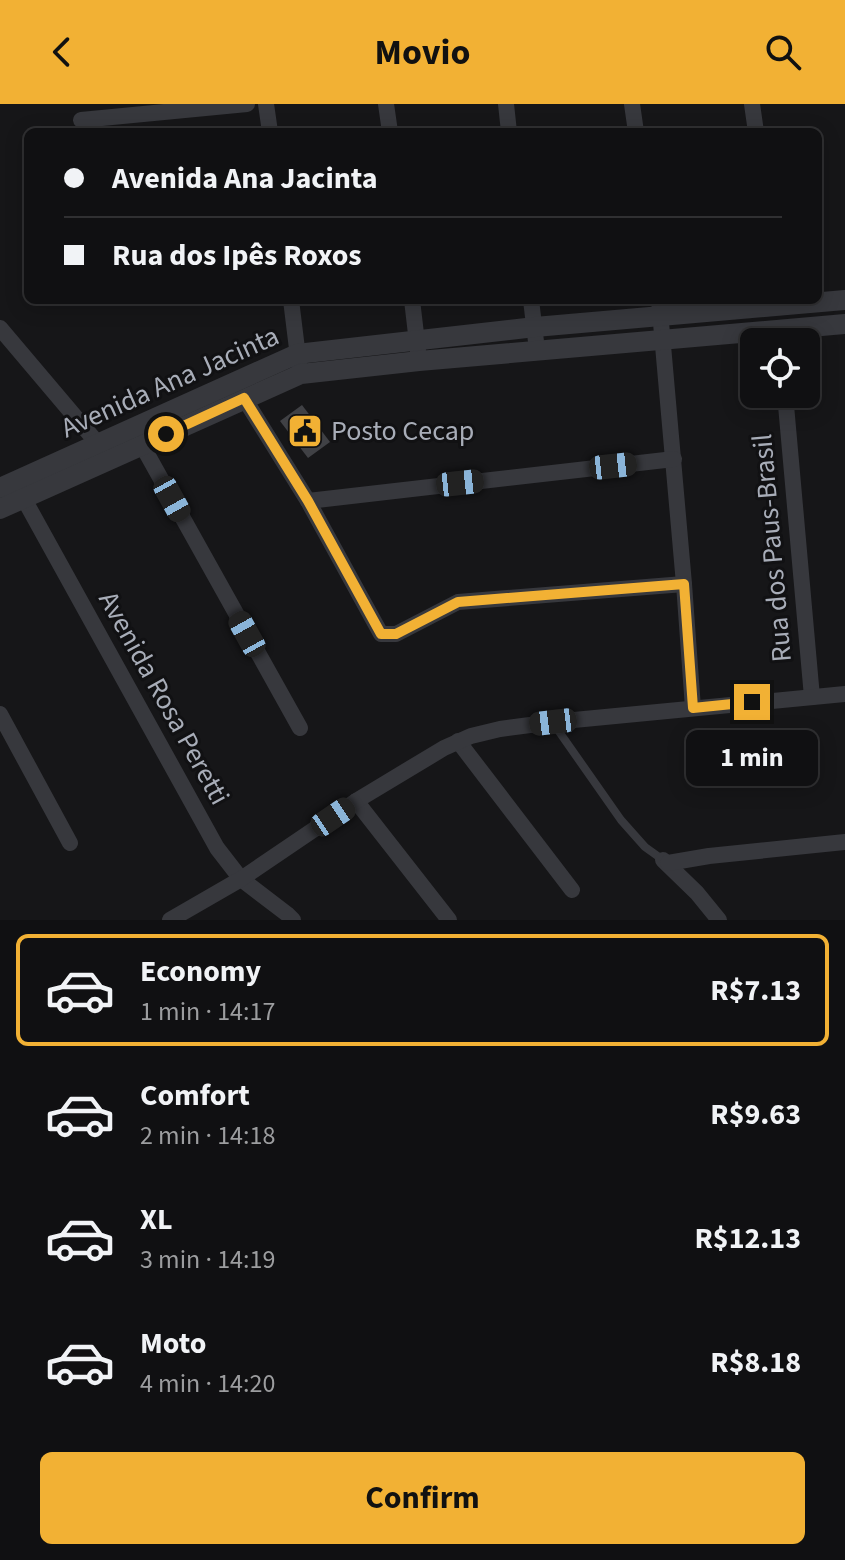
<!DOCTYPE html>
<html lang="en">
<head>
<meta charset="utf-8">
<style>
  :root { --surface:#101012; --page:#19191b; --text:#f1f3f6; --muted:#9c9d9f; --line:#303032; --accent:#f2b134 }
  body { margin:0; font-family:"Source Sans 3",sans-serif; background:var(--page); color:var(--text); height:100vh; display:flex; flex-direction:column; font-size:30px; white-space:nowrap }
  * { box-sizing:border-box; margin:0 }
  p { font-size:26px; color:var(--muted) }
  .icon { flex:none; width:44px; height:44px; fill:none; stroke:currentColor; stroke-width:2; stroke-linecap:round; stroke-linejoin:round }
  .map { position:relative; height:816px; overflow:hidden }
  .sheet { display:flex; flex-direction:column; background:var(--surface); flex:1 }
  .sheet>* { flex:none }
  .guide { position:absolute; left:24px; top:24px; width:798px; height:176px; border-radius:12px; box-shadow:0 4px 20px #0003,0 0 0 2px var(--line); display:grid; align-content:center; height:176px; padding:0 40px; background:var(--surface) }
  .controls { position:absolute; left:740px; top:224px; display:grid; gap:16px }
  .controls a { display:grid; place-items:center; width:80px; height:80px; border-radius:12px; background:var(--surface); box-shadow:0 4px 20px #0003,0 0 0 2px var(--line); font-size:40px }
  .end { position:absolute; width:36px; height:36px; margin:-18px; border:10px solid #f2b134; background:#111; box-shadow:0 0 0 4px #111 }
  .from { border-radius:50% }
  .bubble { position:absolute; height:56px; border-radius:12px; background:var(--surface); box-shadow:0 4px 20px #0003,0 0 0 2px var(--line); font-size:26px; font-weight:700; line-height:56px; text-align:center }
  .car { position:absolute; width:24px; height:48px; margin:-24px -12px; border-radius:10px; box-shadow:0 0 6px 2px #0007; background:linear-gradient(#222 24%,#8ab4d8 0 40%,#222 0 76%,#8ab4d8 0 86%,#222 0) }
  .guide b { display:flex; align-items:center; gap:28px; height:76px; font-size:30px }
  .guide b+b { border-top:2px solid var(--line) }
  .guide i { width:20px; height:20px; background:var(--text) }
  ul { padding:14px 0 0; list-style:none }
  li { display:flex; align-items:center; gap:24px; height:112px; margin:0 16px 12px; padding:0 24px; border:4px solid transparent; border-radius:12px }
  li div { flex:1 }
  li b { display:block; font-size:30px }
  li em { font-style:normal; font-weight:700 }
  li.on { border-color:var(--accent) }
  li>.icon { width:72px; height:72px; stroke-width:1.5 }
  .cta { display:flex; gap:16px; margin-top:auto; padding:16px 40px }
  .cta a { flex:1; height:92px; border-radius:12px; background:var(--accent); color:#111; font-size:32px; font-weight:700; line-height:92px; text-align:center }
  header { display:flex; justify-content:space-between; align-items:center; height:104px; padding:0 40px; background:var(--accent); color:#111; font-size:36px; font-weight:700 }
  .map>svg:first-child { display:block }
  .building { fill:#404145 }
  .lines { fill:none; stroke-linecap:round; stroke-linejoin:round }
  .service { stroke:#37383d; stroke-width:8 }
  .minor { stroke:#37383d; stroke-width:16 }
  .tertiary { stroke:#37383d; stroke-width:20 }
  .route { stroke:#f2b134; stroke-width:10 }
  .labels { text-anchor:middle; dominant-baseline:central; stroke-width:6; stroke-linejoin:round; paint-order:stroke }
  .street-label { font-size:28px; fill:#a8adb8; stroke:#111113 }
  .poi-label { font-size:28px; fill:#a8adb8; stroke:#111113; text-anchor:start }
</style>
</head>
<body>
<header><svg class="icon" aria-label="back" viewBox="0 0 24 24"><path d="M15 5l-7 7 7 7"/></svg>Movio<svg class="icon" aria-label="search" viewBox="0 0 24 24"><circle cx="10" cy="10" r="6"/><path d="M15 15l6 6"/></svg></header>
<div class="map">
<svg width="845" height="816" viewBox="0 0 845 816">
  <rect width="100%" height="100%" fill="#161618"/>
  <polygon class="building" points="302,301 330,338 308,354 280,317"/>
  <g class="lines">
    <polyline class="service" points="553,619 621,716 645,743 659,753"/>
    <g class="minor">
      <polyline points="266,0 270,28"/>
      <polyline points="386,0 390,28"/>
      <polyline points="506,0 509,28"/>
      <polyline points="632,0 636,28"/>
      <polyline points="752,0 756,28"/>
      <polyline points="81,16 247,0"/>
      <polyline points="291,196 299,261"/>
      <polyline points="412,196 418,247"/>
      <polyline points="531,196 537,246"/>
      <polyline points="659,196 684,480 693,604"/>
      <polyline points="0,224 99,341"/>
      <polyline points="785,290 812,593"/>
      <polyline points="244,294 308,397 381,530 396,530 458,498 684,480"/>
      <polyline points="142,341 300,624"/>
      <polyline points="19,386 217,744 241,775 287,810 293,816"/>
      <polyline points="308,397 674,355"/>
      <polyline points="0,610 70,739"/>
      <polyline points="458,637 572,786"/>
      <polyline points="356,697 449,816"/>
      <polyline points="663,756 697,789 719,816"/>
      <polyline points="668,759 709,752 845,738"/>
      <polyline points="170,816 241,775 356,697 444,644 471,632 500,625 553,618 845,590"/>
    </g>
    <g class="tertiary">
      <polyline points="0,384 297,250 535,223 845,196"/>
      <polyline points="0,405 301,270 419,257 845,220"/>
    </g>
  </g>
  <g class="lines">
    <polyline class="route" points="166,330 244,294 308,397 381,530 396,530 458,498 684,480 693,604 752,598"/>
  </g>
  <defs>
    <g id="civic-square" transform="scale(1.8)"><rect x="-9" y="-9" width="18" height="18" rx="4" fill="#f2b134" stroke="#111113"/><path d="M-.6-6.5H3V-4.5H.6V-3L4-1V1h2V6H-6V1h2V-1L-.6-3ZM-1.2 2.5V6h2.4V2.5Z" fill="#111"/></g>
  </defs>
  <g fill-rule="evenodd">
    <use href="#civic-square" x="305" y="327"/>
  </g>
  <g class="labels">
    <g class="street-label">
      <text transform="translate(170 278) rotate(-24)">Avenida Ana Jacinta</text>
      <text transform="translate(772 444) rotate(-95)">Rua dos Paus-Brasil</text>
      <text transform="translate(164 594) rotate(61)">Avenida Rosa Peretti</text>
    </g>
    <g class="poi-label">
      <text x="331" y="327">Posto Cecap</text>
    </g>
  </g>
</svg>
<div class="controls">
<a><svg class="icon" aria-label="locate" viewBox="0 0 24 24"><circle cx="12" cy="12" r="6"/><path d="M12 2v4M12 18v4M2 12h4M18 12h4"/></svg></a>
</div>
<i class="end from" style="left:166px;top:330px"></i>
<i class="end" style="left:752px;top:598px"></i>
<div class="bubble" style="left:686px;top:626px;width:132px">1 min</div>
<i class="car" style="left:613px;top:362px;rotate:84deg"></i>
<i class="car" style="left:460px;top:379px;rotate:84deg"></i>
<i class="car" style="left:172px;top:395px;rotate:151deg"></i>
<i class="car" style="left:247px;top:530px;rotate:331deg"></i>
<i class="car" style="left:553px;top:618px;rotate:263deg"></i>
<i class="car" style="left:333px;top:713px;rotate:56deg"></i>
<div class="guide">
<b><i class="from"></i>Avenida Ana Jacinta</b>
<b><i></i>Rua dos Ipês Roxos</b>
</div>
</div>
<section class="sheet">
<ul>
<li class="on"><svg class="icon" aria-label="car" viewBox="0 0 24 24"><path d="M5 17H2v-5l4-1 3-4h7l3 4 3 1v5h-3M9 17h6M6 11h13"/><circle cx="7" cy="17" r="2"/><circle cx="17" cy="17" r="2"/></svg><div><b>Economy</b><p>1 min · 14:17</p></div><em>R$7.13</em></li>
<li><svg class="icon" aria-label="car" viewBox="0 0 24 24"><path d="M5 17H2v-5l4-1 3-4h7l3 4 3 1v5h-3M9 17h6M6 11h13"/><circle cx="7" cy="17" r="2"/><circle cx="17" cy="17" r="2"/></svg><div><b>Comfort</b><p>2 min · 14:18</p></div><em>R$9.63</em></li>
<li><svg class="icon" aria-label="car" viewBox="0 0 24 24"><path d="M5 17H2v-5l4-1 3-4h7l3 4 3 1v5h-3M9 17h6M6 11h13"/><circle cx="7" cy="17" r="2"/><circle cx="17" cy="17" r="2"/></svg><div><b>XL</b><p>3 min · 14:19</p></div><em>R$12.13</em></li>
<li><svg class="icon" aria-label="car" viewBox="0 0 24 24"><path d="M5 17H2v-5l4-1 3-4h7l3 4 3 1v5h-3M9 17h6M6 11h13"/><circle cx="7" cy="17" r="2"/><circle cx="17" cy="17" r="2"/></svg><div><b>Moto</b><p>4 min · 14:20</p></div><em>R$8.18</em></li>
</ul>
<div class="cta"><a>Confirm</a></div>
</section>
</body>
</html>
